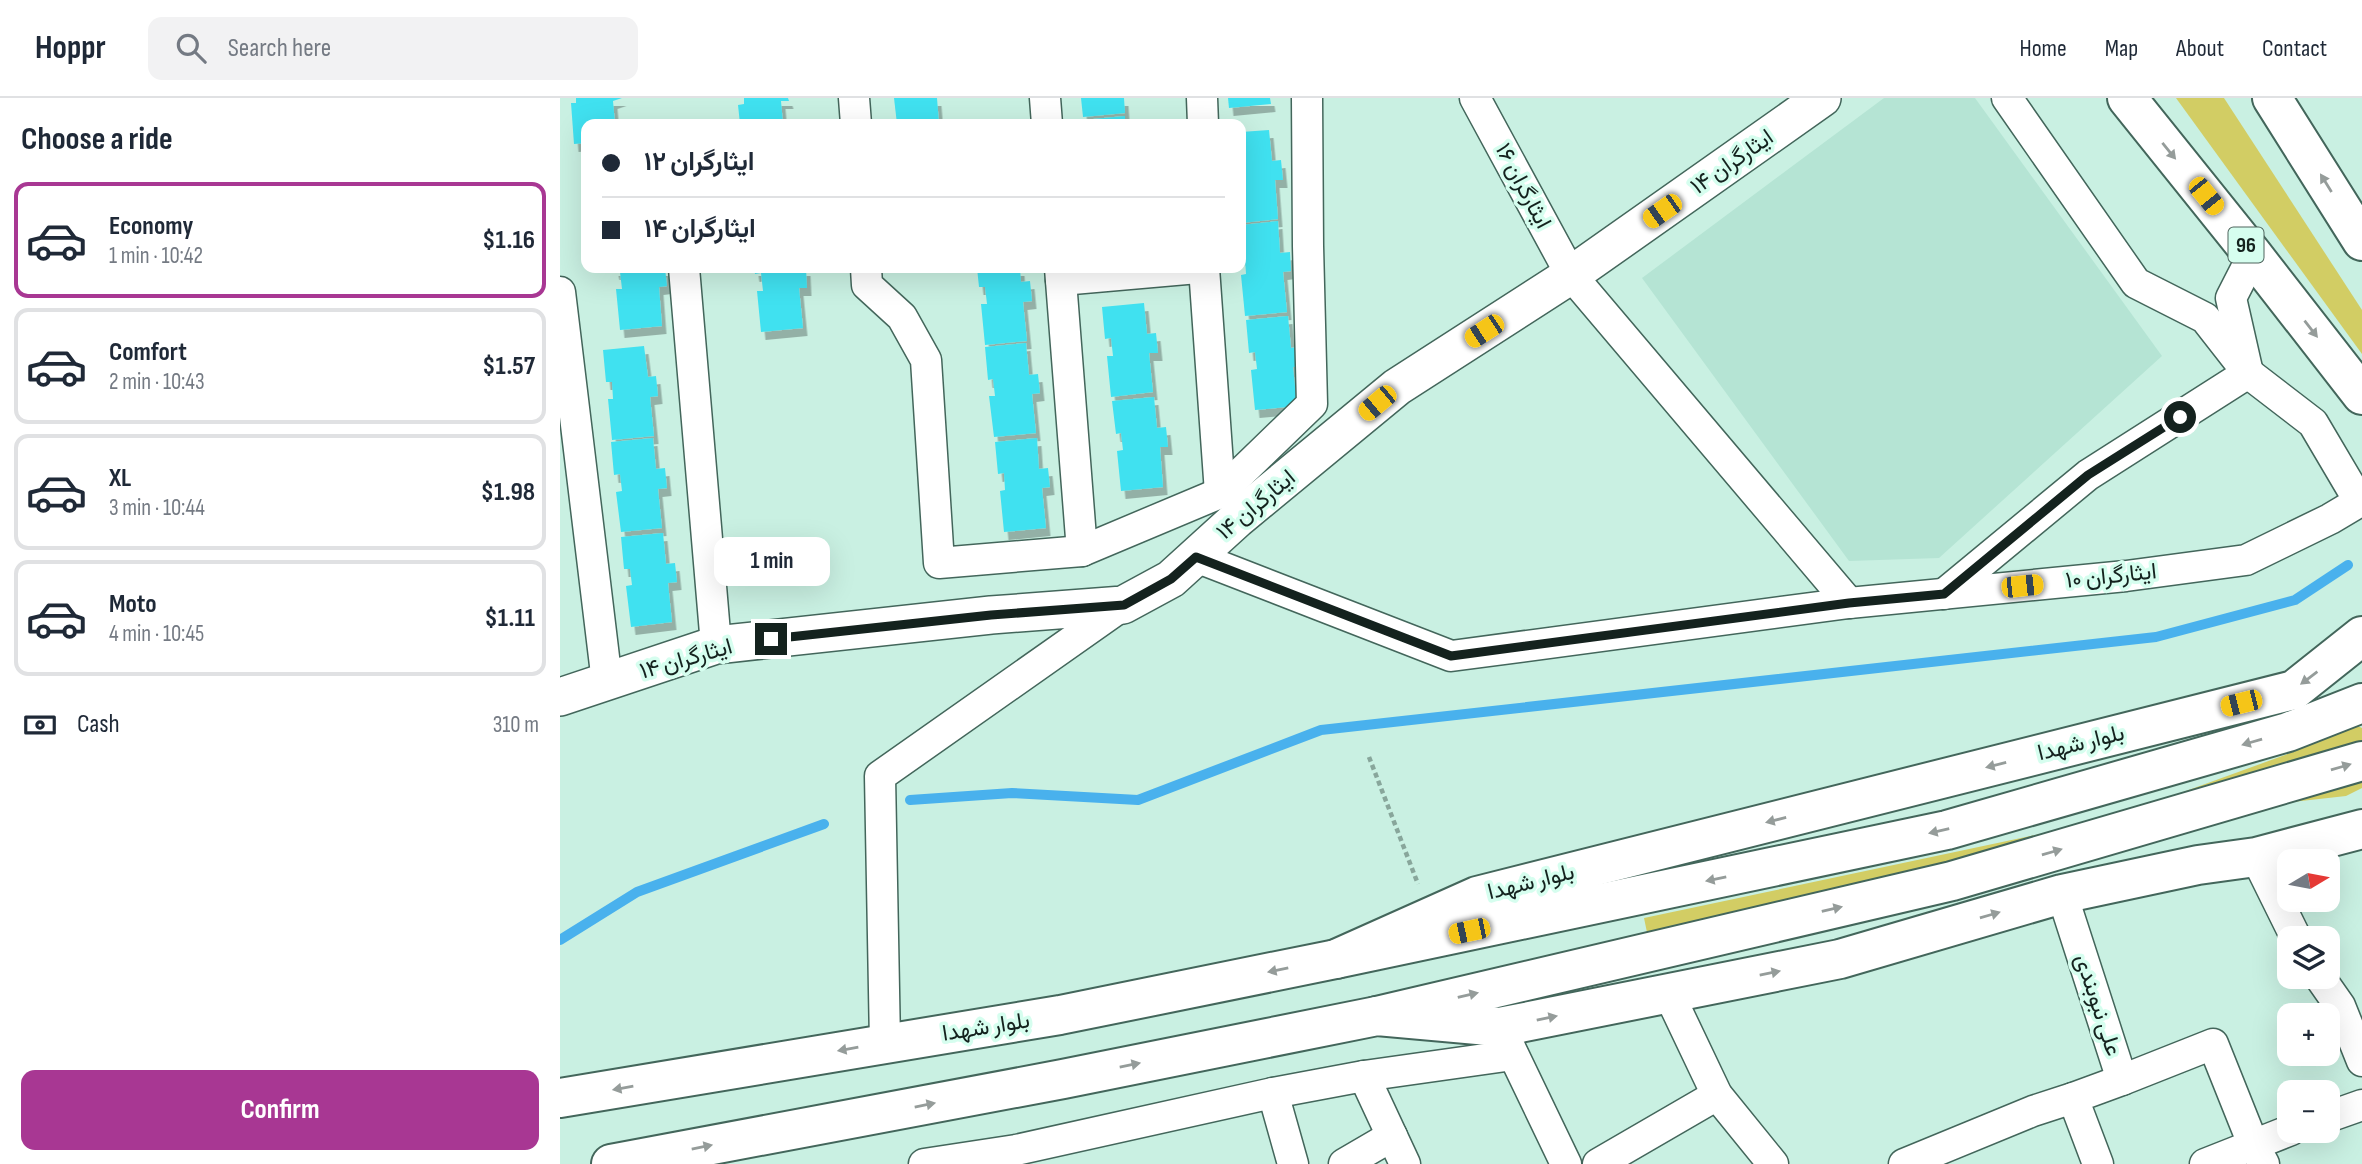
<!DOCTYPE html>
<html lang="en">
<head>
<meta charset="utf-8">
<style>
  :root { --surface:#fff; --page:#f2f2f3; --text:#1f2937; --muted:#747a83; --line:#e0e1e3; --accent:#a83793 }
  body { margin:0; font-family:"Sofia Sans Condensed",Vazirmatn,sans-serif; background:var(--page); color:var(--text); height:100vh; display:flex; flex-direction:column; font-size:26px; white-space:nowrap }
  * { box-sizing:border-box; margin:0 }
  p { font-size:23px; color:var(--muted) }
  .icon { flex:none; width:38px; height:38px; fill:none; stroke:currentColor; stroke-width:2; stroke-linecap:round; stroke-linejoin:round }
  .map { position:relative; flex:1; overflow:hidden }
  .drawer { display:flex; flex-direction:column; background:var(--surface); width:560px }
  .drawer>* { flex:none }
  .guide { position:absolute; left:21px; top:21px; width:665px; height:154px; border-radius:14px; box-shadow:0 7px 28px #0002; display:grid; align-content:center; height:154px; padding:0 21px; background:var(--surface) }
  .needle { width:46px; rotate:80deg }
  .controls { position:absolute; left:1717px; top:751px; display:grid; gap:14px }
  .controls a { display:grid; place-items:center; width:63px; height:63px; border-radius:14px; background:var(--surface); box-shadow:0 7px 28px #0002; font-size:35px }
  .end { position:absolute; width:32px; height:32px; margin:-16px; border:9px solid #14221e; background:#fff; box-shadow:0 0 0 4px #fff }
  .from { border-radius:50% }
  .bubble { position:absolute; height:49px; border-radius:14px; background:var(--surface); box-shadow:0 7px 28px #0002; font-size:23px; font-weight:700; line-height:49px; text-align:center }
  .car { position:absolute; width:21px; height:42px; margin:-21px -10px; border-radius:9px; box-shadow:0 0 5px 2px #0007; background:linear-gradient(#f5c518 24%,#345 0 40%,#f5c518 0 76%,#345 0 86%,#f5c518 0) }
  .guide b { display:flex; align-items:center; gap:24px; height:66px; font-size:26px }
  .guide b+b { border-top:2px solid var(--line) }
  .guide i { width:18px; height:18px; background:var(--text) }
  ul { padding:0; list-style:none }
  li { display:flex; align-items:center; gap:21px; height:116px; margin:0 14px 10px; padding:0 7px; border:4px solid var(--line); border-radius:14px }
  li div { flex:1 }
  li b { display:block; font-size:26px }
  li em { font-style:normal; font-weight:700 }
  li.on { border-color:var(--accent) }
  li>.icon { width:63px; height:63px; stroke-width:1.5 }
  h2 { padding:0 21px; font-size:32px; line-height:84px }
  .pay { display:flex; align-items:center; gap:18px; height:77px; padding:0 21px; font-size:26px }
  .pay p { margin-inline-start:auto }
  .primary-button { display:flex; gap:14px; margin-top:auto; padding:14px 21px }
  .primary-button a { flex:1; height:80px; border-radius:14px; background:var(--accent); color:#fff; font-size:28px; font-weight:700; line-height:80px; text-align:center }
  header { display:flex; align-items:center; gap:42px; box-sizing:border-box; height:98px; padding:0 35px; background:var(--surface); border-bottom:2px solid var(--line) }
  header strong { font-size:33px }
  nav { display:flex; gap:38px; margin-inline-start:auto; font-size:24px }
  .search { width:490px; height:63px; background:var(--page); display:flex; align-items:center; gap:18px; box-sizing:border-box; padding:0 24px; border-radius:14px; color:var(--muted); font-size:26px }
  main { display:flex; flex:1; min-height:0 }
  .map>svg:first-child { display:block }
  .built { fill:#b5e4d4 }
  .green { fill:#d2cd64 }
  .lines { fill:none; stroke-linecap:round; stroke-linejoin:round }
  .stream { stroke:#49b1ed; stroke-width:10 }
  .building { fill:#41e1f0; filter:url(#shadow) }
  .minor-casing { stroke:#43665b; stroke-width:33 }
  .tertiary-casing { stroke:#43665b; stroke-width:40 }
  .primary-casing { stroke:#43665b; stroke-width:42 }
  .trunk-casing { stroke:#43665b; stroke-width:42 }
  .path { stroke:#88a69b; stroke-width:4.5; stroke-dasharray:5 3.5; stroke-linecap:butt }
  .minor { stroke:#fff; stroke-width:30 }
  .tertiary { stroke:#fff; stroke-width:37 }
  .primary { stroke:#fff; stroke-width:38 }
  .trunk { stroke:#fff; stroke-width:38 }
  .oneway { fill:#959c9a }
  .route { stroke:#14221e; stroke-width:9 }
  .labels { text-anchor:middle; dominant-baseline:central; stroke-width:7; stroke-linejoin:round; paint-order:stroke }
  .shield { fill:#d6feef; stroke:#4e645d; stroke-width:2 }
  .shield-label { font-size:21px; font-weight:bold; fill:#14221e }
  .street-label { font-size:23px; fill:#14221e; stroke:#d6feef }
</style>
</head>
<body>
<header>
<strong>Hoppr</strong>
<div class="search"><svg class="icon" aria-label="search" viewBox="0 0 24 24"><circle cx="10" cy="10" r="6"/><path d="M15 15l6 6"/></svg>Search here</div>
<nav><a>Home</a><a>Map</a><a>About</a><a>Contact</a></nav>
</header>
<main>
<section class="drawer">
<h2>Choose a ride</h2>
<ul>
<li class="on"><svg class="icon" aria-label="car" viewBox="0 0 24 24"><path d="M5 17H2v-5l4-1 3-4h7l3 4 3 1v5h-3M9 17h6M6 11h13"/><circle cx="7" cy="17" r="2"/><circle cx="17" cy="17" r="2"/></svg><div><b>Economy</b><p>1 min · 10:42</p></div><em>$1.16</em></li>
<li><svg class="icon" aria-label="car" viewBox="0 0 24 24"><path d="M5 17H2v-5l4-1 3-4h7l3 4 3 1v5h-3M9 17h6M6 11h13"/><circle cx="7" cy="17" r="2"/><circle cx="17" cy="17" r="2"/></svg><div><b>Comfort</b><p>2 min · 10:43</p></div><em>$1.57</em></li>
<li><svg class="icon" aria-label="car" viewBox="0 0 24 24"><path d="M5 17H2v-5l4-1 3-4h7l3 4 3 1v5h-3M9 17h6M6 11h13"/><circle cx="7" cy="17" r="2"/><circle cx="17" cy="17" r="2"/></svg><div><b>XL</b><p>3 min · 10:44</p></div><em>$1.98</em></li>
<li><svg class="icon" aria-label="car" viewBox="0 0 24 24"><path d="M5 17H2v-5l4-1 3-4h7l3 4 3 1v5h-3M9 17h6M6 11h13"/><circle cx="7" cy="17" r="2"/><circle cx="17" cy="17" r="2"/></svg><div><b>Moto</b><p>4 min · 10:45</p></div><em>$1.11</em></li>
</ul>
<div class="pay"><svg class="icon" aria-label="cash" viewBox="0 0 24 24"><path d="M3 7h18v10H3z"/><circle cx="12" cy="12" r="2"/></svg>Cash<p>310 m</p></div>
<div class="primary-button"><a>Confirm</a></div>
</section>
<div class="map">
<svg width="1802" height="1066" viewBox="0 0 1802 1066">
  <defs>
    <filter id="shadow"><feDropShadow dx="4.5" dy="8" stdDeviation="0" flood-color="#0004"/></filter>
  </defs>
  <rect width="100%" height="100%" fill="#c9f0e2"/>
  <polygon class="built" points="1324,0 1415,0 1602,258 1379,460 1289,463 1082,180"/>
  <g class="green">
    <polygon points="1616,0 1664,0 1802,212 1802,256"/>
    <polygon points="1793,626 1802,630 1802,690 1786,698 1732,704 1640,721 1089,844 1084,820 1546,722 1725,657"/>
  </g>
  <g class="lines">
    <g class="stream">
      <polyline points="350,702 452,695 578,702 761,632 1596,539 1735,502 1788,467"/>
      <polyline points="0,842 77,794 264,726"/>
    </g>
  </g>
  <g class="building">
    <polygon points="16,0 62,0 53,3 55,26 26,26 26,45 14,46 11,5 16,5"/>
    <polygon points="184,0 228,0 229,3 221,3 223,26 180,26 178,7 184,6"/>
    <polygon points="334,0 377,0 379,26 337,26"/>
    <polygon points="521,0 564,0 565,15 523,19"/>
    <polygon points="668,0 710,0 711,6 669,10"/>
    <polygon points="565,18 565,26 523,26 523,22"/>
    <polygon points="709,32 712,63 721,62 723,82 715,82 718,121 681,125 681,34"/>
    <polygon points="718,123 720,155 730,154 731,173 723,174 727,214 685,218 681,177 686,176 685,160 681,160 681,127"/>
    <polygon points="54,170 105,170 107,188 99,189 102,228 60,232 56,191 62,191 60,174 55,174"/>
    <polygon points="194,170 246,170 247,190 239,190 243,230 201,234 197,193 203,193 201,175 195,176"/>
    <polygon points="417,170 460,170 461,184 470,183 472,203 463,204 467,243 425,247 421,206 427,206 425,189 419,189"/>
    <polygon points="584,205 587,236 596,235 598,255 589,255 593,294 551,299 547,258 553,258 551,240 545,241 542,209"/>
    <polygon points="728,218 731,250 740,249 741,268 733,269 737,308 695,312 691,272 697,271 695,254 689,255 686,222"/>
    <polygon points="466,245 469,277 478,276 480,295 472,296 476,335 434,339 429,298 435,298 433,281 428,282 425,249"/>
    <polygon points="84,248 88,279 96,278 98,298 90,299 94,338 52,342 48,301 53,301 52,284 46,284 43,252"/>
    <polygon points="594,299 597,330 606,329 608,349 600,349 603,389 561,393 557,353 563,352 561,335 556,336 552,303"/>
    <polygon points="93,340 96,371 105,370 107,390 98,391 102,430 61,434 56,394 62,393 60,376 54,377 51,344"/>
    <polygon points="477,340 479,371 488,370 490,389 482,390 486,430 444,434 440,393 445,392 444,375 438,376 435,344"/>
    <polygon points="103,435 106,466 115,465 117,484 108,485 112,524 71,529 66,488 72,487 70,471 64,471 61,439"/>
  </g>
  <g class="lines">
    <g class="minor-casing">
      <g id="minor">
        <polyline points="294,0 296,26"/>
        <polyline points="485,0 487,26"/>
        <polyline points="642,0 643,26"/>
        <polyline points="915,0 1011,177 1289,505"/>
        <polyline points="1447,0 1576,185 1645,220 1688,275 1753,325 1799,403"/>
        <polyline points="124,170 156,547"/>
        <polyline points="306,170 307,187 342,219 366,262 379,465 522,453 660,395 752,306 748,148 747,0"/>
        <polyline points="500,170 522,453"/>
        <polyline points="644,170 660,395"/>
        <polyline points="501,182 638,170"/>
        <polyline points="0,194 47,584"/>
        <polyline points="636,459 891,558 1289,505 1566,478 1686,462 1770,421 1802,402"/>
        <polyline points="1384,496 1528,377 1688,275 1671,200 1693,157"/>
        <polyline points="1696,759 1736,840"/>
        <polyline points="1502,796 1562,982 1513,1000 1538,1066"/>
        <polyline points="1759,878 1780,908 1802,963"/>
        <polyline points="1108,894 1157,997 1213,1066"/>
        <polyline points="945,939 1006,1066"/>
        <polyline points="325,945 320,678 563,507"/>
        <polyline points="804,978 845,1066"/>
        <polyline points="1562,982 1653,946 1693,1046 1704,1066"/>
        <polyline points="713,995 733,1066"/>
        <polyline points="1768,1019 1802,1007"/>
        <polyline points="364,1066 456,1052 713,995 804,978 953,957"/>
        <polyline points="784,1066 832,1038"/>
        <polyline points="1038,1066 1157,997"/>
        <polyline points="1344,1066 1473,1013 1513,1000"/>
        <polyline points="1645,1066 1731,1032"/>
      </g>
    </g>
    <g class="tertiary-casing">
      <polyline id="tertiary" points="0,599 156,547 431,517 563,507 611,481 677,421 837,289 1011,177 1262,0"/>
    </g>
    <g class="primary-casing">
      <g id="primary">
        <polyline points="1567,0 1693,157 1802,297"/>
        <polyline points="1712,0 1802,143"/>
        <polyline points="0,1000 500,917 776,861 917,798 1734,592 1802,538"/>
        <polyline points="51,1066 503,981 817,918 940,929 1280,861 1502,796 1638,767 1696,759 1802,731"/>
      </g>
    </g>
    <g class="trunk-casing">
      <g id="trunk">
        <polyline points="776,861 1387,732 1728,634 1802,605"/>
        <polyline points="817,918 1392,783 1802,663"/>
      </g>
    </g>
    <polyline class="path" points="809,659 858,786"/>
    <use href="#minor" class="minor"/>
    <use href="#tertiary" class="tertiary"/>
    <use href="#primary" class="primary"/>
    <use href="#trunk" class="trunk"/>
  </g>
  <defs><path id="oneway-solid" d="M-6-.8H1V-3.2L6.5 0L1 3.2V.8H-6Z" transform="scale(1.75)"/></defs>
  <g class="oneway">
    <use href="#oneway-solid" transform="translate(1609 53) rotate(51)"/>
    <use href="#oneway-solid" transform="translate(1766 85) rotate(-122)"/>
    <use href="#oneway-solid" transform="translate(1751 231) rotate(52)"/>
    <use href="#oneway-solid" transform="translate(1749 580) rotate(143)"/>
    <use href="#oneway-solid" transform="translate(1692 644) rotate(164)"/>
    <use href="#oneway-solid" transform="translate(1436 667) rotate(166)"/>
    <use href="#oneway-solid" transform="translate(1781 669) rotate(-16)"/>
    <use href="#oneway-solid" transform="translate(1216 722) rotate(166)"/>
    <use href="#oneway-solid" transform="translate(1379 733) rotate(167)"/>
    <use href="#oneway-solid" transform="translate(1492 754) rotate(-16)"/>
    <use href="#oneway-solid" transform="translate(1156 781) rotate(168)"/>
    <use href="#oneway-solid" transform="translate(1272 811) rotate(-13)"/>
    <use href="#oneway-solid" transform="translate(1430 817) rotate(-16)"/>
    <use href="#oneway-solid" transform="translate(718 872) rotate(168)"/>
    <use href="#oneway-solid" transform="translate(1210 875) rotate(-11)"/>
    <use href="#oneway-solid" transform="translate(908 897) rotate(-13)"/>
    <use href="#oneway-solid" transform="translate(987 920) rotate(-12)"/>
    <use href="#oneway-solid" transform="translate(288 951) rotate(170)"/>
    <use href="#oneway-solid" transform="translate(570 967) rotate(-11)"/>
    <use href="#oneway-solid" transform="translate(63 990) rotate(170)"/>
    <use href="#oneway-solid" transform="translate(365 1007) rotate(-11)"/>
    <use href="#oneway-solid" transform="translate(142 1049) rotate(-11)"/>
  </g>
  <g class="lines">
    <polyline class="route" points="211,541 431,517 564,507 611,481 636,459 891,558 1289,505 1384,496 1528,377 1620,319"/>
  </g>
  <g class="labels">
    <rect class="shield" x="1668.5" y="129.5" width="35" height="35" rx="5"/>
    <g class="shield-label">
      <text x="1686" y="147">96</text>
    </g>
    <g class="street-label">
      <text transform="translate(1172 64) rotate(-35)">ایثارگران ۱۴</text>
      <text transform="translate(963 88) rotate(62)">ایثارگران ۱۶</text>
      <text transform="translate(696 407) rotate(-40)">ایثارگران ۱۴</text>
      <text transform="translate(1551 478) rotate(-6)">ایثارگران ۱۰</text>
      <text transform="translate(126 561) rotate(-16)">ایثارگران ۱۴</text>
      <text transform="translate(1521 645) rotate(-14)">بلوار شهدا</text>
      <text transform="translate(971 784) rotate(-14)">بلوار شهدا</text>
      <text transform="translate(1538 907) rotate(72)">علی نبوبندی</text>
      <text transform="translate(426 929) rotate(-9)">بلوار شهدا</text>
    </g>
  </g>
</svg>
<div class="controls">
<a><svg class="needle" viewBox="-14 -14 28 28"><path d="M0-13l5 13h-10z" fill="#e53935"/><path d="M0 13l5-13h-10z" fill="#747a83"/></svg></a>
<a><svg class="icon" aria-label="layers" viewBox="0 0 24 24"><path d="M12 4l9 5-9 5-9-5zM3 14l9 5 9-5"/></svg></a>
<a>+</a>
<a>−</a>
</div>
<i class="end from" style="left:1620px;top:319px"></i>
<i class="end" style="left:211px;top:541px"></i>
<div class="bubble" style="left:154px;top:439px;width:116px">1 min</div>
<i class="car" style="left:1646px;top:98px;rotate:141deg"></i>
<i class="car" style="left:1102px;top:113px;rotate:235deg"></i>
<i class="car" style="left:924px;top:233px;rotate:237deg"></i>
<i class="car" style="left:817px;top:305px;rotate:230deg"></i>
<i class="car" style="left:1462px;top:488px;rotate:84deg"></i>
<i class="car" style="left:1681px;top:605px;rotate:256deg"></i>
<i class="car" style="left:909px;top:833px;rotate:258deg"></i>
<div class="guide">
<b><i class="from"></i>ایثارگران ۱۲</b>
<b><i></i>ایثارگران ۱۴</b>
</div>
</div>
</main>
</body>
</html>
